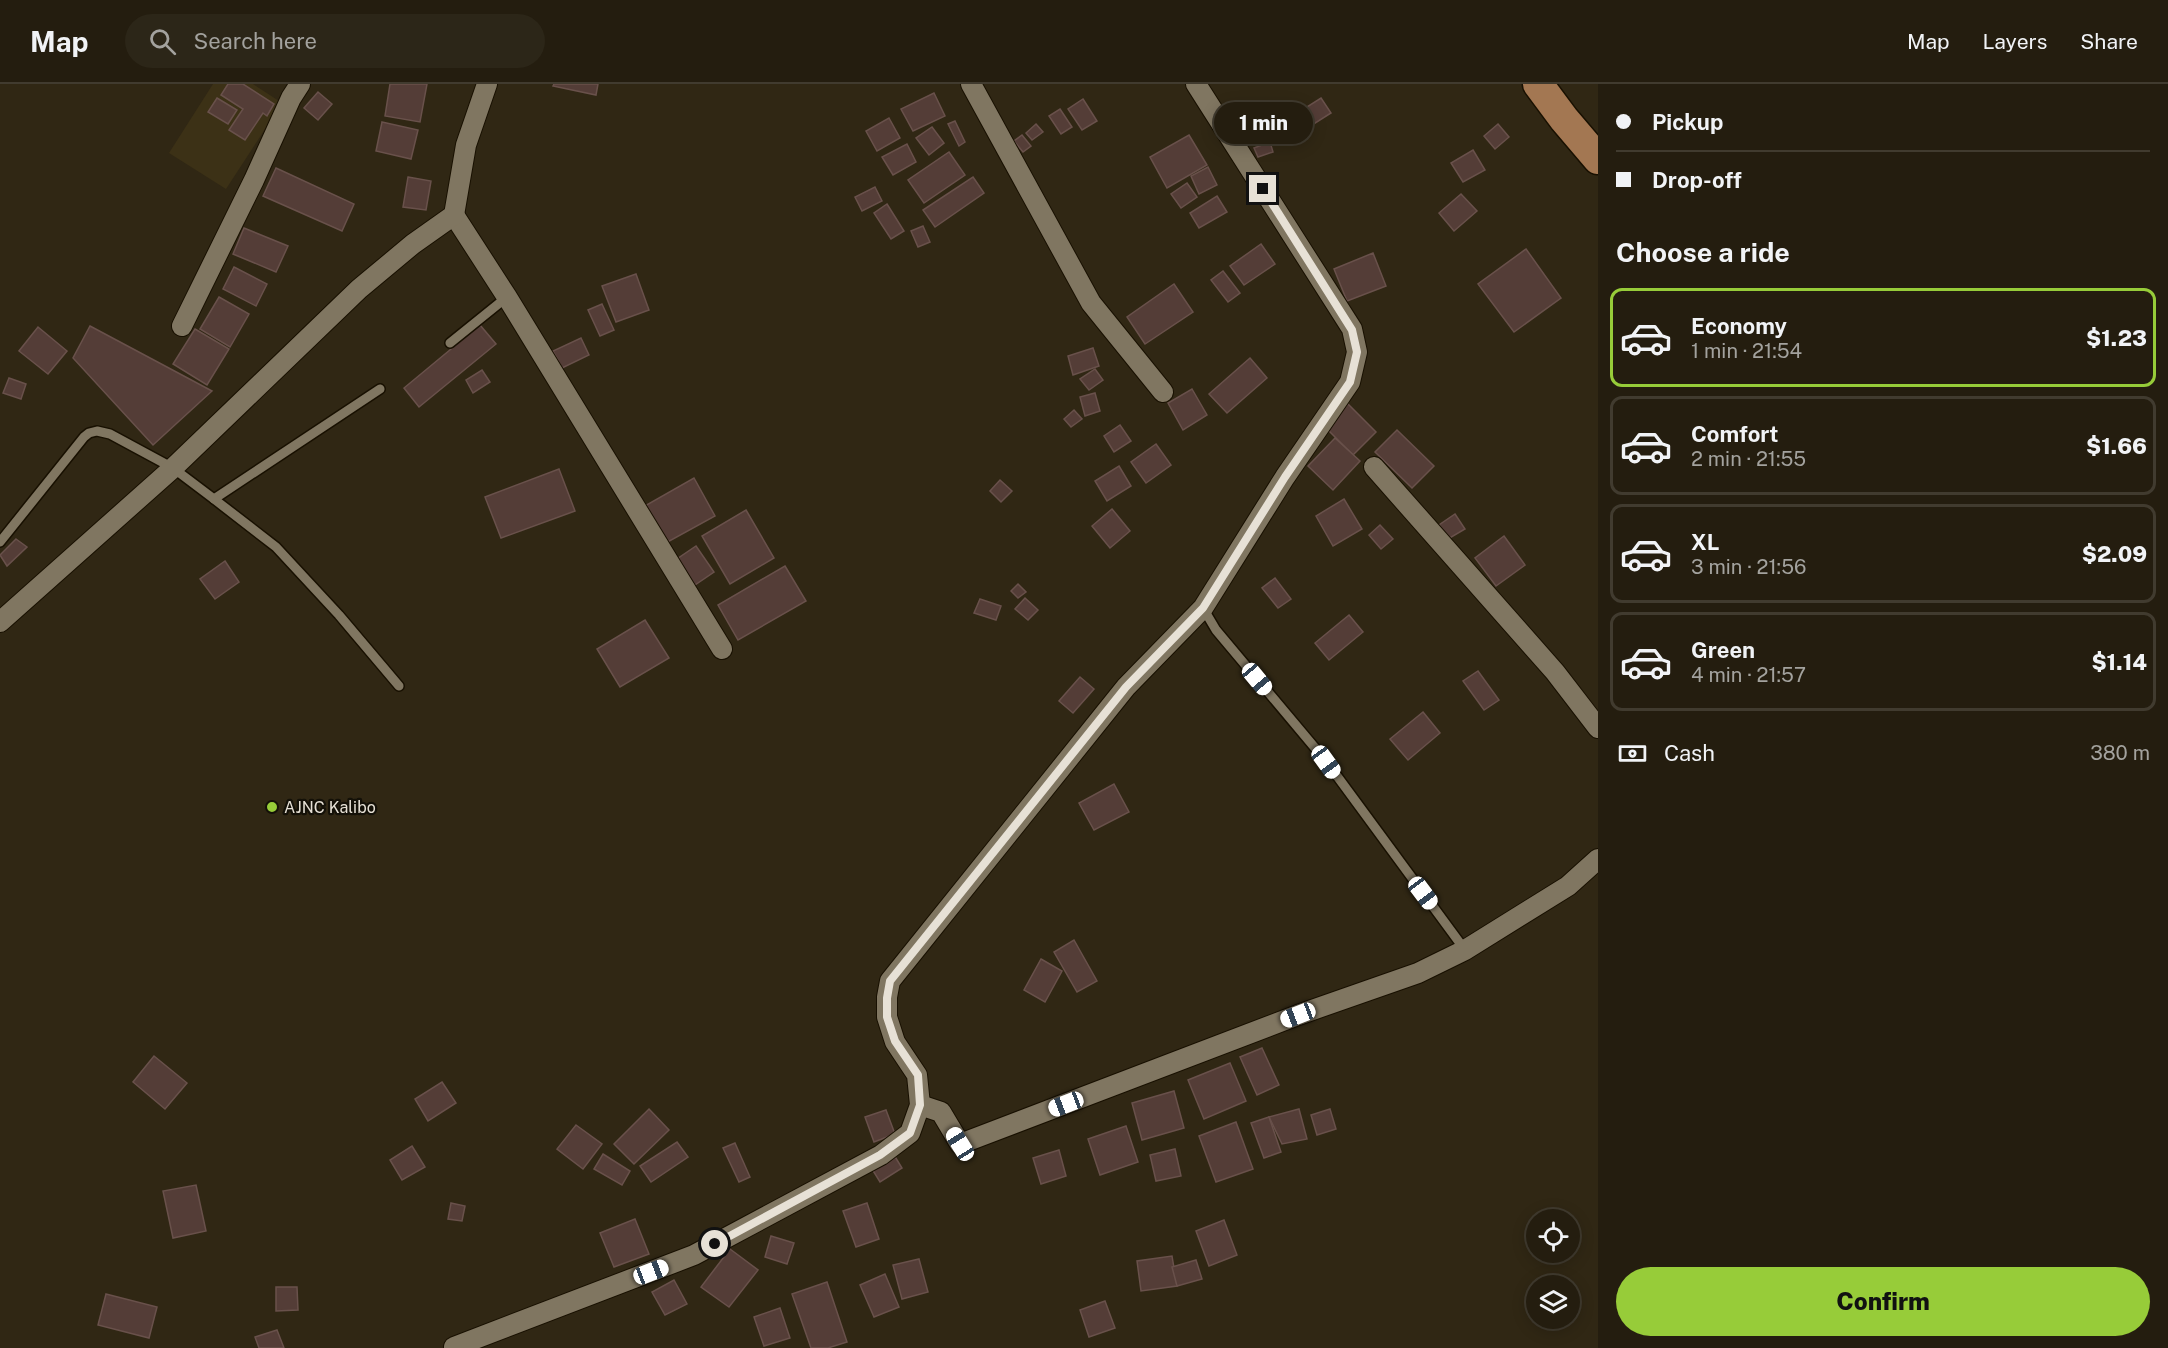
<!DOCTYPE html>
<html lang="en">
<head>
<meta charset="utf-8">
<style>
  :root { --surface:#241d0f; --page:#2c2618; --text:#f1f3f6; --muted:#a3a29e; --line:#413b2f; --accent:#97cc39 }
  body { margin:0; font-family:"Public Sans",sans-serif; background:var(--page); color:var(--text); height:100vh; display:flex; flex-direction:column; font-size:22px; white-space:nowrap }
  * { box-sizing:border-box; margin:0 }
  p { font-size:20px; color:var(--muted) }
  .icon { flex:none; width:33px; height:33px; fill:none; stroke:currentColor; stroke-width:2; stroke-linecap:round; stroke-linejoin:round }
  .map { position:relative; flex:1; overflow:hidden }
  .drawer { display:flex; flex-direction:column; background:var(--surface); width:570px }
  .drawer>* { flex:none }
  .guide { display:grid; align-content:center; height:132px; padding:0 18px; background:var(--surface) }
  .fabs { position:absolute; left:1526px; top:1125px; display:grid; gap:12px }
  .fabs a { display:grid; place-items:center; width:54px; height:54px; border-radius:50%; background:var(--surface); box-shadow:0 3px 15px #0003,0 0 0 2px var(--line); font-size:30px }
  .end { position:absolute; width:27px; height:27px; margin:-14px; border:8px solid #e7e1d6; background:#111; box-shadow:0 0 0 3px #111 }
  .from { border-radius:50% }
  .bubble { position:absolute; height:42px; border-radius:21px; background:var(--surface); box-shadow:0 3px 15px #0003,0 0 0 2px var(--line); font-size:20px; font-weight:800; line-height:42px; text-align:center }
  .car { position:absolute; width:18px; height:36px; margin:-18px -9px; border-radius:8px; box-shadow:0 0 4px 2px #0007; background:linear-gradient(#fff 24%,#345 0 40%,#fff 0 76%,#345 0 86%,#fff 0) }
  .guide b { display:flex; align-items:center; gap:21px; height:57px; font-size:22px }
  .guide b+b { border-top:2px solid var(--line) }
  .guide i { width:15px; height:15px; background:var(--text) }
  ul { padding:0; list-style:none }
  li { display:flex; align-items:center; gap:18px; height:99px; margin:0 12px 9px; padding:0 6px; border:3px solid var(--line); border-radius:12px }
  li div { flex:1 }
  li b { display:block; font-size:22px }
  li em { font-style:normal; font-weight:800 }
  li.current { border-color:var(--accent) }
  li>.icon { width:54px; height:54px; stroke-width:1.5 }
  h2 { padding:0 18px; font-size:27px; line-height:72px }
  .pay { display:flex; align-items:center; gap:15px; height:66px; padding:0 18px; font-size:22px }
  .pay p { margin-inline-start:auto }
  .button { display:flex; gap:12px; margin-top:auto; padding:12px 18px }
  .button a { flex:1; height:69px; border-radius:36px; background:var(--accent); color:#111; font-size:24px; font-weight:800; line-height:69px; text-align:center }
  header { display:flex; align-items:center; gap:36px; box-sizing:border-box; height:84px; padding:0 30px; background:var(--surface); border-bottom:2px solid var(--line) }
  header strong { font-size:28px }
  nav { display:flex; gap:33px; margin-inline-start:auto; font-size:21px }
  .search { width:420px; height:54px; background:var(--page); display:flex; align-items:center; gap:15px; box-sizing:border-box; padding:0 21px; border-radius:33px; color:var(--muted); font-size:22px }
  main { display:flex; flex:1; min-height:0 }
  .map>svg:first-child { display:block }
  .built { fill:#3c3116 }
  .building { fill:#543d37; stroke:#69514b; stroke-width:1.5 }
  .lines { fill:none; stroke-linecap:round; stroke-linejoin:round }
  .lane-casing { stroke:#181001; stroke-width:12 }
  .street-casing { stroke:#181001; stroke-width:22 }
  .primary-casing { stroke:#181001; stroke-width:33 }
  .lane { stroke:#807661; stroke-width:9 }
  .street { stroke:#807661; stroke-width:20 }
  .primary { stroke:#a37752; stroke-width:30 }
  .route { stroke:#e7e1d6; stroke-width:8 }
  .poi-dot { fill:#97cc39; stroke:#141108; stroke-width:2 }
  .labels { text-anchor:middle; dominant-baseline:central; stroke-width:4.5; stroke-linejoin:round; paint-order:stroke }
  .poi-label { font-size:16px; fill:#e7e1d6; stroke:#141108; text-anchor:start }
</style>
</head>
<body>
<header>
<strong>Map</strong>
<div class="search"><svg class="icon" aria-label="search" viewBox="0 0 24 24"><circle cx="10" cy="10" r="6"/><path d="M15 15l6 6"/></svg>Search here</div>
<nav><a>Map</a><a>Layers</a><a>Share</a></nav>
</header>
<main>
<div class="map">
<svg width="1598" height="1264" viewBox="0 0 1598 1264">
  <rect width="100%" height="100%" fill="#302714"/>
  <polygon class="built" points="213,0 253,0 282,19 226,105 169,69"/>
  <g class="building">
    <polygon points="228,0 243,0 274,20 267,32 263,29 245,56 229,46 243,25 221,11"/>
    <polygon points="390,0 427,0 420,38 385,32"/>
    <polygon points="554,0 598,0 596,11 553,2"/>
    <polygon points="318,8 332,20 318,36 304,24"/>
    <polygon points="934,9 945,32 913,47 901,25"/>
    <polygon points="217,14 237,26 228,40 208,28"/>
    <polygon points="1321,14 1331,29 1309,43 1299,28"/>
    <polygon points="1083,15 1097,37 1082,46 1068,25"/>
    <polygon points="1264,20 1276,48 1255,57 1243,29"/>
    <polygon points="1060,25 1072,43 1061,50 1049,32"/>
    <polygon points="889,34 900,54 877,67 866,47"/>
    <polygon points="955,37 965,58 959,62 948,40"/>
    <polygon points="382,38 418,46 411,75 376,67"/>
    <polygon points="1036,40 1043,48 1032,56 1026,49"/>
    <polygon points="1498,40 1509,53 1495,65 1484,52"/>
    <polygon points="932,43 944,59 929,71 916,54"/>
    <polygon points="1022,51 1031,62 1023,68 1014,57"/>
    <polygon points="1189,51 1207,81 1167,104 1150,73"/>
    <polygon points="1270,58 1273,68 1258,73 1254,64"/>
    <polygon points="907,60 916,78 893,91 882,73"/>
    <polygon points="1473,66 1485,86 1463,98 1451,79"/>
    <polygon points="949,68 965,91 924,119 908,96"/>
    <polygon points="1208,83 1217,101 1199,110 1191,92"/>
    <polygon points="276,84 354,120 342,147 263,112"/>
    <polygon points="408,93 431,97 426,126 403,123"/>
    <polygon points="973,93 984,109 935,143 923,126"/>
    <polygon points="1187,99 1197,113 1181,124 1171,110"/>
    <polygon points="875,103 882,117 862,127 855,113"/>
    <polygon points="1461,110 1477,127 1454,147 1439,129"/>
    <polygon points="1217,112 1227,128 1199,144 1190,129"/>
    <polygon points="887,120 904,147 891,155 874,129"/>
    <polygon points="923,142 930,158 918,163 911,147"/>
    <polygon points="244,144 288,162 276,188 233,170"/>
    <polygon points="1261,160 1275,180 1244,201 1230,182"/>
    <polygon points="1526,165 1561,214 1514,248 1478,200"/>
    <polygon points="1373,169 1386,202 1347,217 1334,185"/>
    <polygon points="234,183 267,200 256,222 223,205"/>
    <polygon points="1223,187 1240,209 1228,218 1211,196"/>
    <polygon points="636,190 649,226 616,238 602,202"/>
    <polygon points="1174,200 1193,228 1145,260 1127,233"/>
    <polygon points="219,213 249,230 230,263 200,245"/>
    <polygon points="602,220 614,246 600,252 588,226"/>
    <polygon points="480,241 496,260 419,323 404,304"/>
    <polygon points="90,242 212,307 153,361 73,274"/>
    <polygon points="38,243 67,267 48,290 19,267"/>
    <polygon points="195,245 229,265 207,301 173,280"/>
    <polygon points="581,254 589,271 562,284 553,267"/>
    <polygon points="1093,264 1099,282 1073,291 1068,272"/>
    <polygon points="1250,274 1267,294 1227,329 1209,310"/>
    <polygon points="1095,285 1103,296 1089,306 1080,295"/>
    <polygon points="482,286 490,298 473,309 466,296"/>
    <polygon points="9,294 26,300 21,315 3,309"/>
    <polygon points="1192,305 1207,331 1183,346 1168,319"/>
    <polygon points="1095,309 1100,327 1085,332 1080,313"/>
    <polygon points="1346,318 1376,348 1353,371 1323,341"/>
    <polygon points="1074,326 1082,335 1071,343 1064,335"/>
    <polygon points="1120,341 1131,357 1114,368 1104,352"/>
    <polygon points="1397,346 1434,382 1412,404 1375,368"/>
    <polygon points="1335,354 1360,377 1333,406 1308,382"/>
    <polygon points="1156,360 1171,381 1146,399 1131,378"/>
    <polygon points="1119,382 1131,402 1107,417 1095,397"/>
    <polygon points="559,385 575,427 501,454 485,413"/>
    <polygon points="694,394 715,432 664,460 643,423"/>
    <polygon points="1000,396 1012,407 1001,418 990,407"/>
    <polygon points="1344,415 1362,445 1333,462 1316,432"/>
    <polygon points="1112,425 1130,447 1110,464 1092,442"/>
    <polygon points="746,426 774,474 730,500 702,452"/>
    <polygon points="1455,430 1465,445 1448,455 1439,441"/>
    <polygon points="1380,441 1393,455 1381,465 1369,451"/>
    <polygon points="1504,452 1525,481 1496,502 1475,474"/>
    <polygon points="16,455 27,463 7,482 0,471"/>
    <polygon points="696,462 714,488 692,503 674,477"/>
    <polygon points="225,477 239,498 215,515 200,495"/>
    <polygon points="785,482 806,517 738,556 718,521"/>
    <polygon points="1275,494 1291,515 1278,524 1262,504"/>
    <polygon points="1018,500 1026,508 1018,514 1011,507"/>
    <polygon points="1025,514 1038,526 1028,536 1015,525"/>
    <polygon points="980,515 1001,522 996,536 974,529"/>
    <polygon points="1349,531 1363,548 1329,576 1315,559"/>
    <polygon points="645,536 669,574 620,603 597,565"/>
    <polygon points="1478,587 1499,616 1484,626 1463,597"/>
    <polygon points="1080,593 1094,605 1073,629 1059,617"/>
    <polygon points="1423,628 1440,649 1408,676 1390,655"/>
    <polygon points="1114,700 1129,728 1094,746 1079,719"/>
    <polygon points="1074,856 1097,897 1077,908 1054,868"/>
    <polygon points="1041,875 1062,887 1045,918 1024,906"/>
    <polygon points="1262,964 1279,1001 1257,1011 1240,973"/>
    <polygon points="154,972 187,999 165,1025 133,998"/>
    <polygon points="1230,979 1246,1017 1204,1035 1188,996"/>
    <polygon points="442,998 456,1019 428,1037 415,1015"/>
    <polygon points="1174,1007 1184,1044 1142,1056 1132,1019"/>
    <polygon points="649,1025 669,1046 634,1080 614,1060"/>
    <polygon points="1299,1025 1307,1055 1282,1060 1269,1033"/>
    <polygon points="1330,1025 1336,1045 1317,1051 1311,1031"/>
    <polygon points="886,1026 895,1050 874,1058 865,1033"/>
    <polygon points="1269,1033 1281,1068 1264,1074 1251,1039"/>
    <polygon points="1236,1038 1253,1085 1216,1098 1199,1052"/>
    <polygon points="576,1041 602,1060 583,1085 557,1065"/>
    <polygon points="1126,1042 1138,1078 1100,1091 1088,1055"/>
    <polygon points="677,1058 688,1073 651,1098 640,1082"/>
    <polygon points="735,1059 750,1093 739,1098 723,1064"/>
    <polygon points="412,1062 425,1083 402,1096 390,1076"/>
    <polygon points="1175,1065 1181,1092 1156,1097 1150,1071"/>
    <polygon points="1059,1066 1066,1092 1041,1100 1033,1074"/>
    <polygon points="603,1070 630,1087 622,1101 594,1085"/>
    <polygon points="894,1071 902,1084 880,1098 872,1085"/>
    <polygon points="196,1101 206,1147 173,1154 163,1107"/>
    <polygon points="451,1119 465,1122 462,1137 448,1135"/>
    <polygon points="867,1119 879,1155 856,1163 843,1127"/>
    <polygon points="635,1135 649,1170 614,1183 600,1149"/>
    <polygon points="1224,1136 1237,1171 1209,1182 1196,1147"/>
    <polygon points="771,1152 794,1159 787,1180 765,1173"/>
    <polygon points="730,1165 758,1186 729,1223 701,1203"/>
    <polygon points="1172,1172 1177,1202 1141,1207 1137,1177"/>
    <polygon points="919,1175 928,1208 902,1215 893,1181"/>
    <polygon points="1196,1176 1202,1195 1177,1202 1172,1183"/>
    <polygon points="885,1190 899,1223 874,1233 860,1201"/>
    <polygon points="674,1196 687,1220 665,1231 652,1208"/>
    <polygon points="827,1198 847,1258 828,1264 811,1264 792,1210"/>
    <polygon points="276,1203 297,1203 298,1226 276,1227"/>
    <polygon points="106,1210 157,1223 149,1254 98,1241"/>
    <polygon points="1105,1217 1115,1244 1089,1253 1080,1226"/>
    <polygon points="780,1224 790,1254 764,1262 754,1233"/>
    <polygon points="277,1246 284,1264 259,1264 255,1253"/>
  </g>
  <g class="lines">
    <g class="lane-casing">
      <g id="lane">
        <polyline points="450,259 507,213"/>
        <polyline points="214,415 380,305"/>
        <polyline points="0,458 84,353 89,349 97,347 110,350 173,384 214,415 276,463 339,531 399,602"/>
        <polyline points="1203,524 1216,546 1326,677 1465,866"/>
      </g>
    </g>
    <g class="street-casing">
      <g id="street">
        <polyline points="971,0 1091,219 1163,308"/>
        <polyline points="454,131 507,213 722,565"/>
        <polyline points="182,242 254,96 291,14 300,0"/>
        <polyline points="1374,383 1555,588 1598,644"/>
        <polyline points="0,538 173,384 359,205 413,160 454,131 466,61 487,0"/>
        <polyline points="920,1021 941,1028 960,1060 1298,931 1418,889 1465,866 1568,802 1598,775"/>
        <polyline points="454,1263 694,1171 881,1071 910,1049 920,1021 917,991 895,958 887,933 887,913 890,897 1126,603 1203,524 1285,393 1350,298 1357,268 1352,245 1196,0"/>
      </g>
    </g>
    <g class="primary-casing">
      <polyline id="primary" points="1538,0 1564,35 1598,75"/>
    </g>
    <use href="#lane" class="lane"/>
    <use href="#street" class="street"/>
    <use href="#primary" class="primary"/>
  </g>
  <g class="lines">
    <polyline class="route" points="715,1160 880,1071 910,1049 920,1021 918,991 895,957 887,933 887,914 890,897 1126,603 1203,524 1285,393 1350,298 1357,268 1352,246 1263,105"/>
  </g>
  <circle class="poi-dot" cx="272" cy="723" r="6"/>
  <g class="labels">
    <g class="poi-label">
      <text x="284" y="723">AJNC Kalibo</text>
    </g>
  </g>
</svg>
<div class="fabs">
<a><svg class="icon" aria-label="locate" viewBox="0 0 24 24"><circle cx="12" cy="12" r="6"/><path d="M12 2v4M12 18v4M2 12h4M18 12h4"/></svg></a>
<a><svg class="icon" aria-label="layers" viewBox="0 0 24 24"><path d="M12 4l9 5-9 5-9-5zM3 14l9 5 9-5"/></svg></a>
</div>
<i class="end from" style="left:715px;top:1160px"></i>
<i class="end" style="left:1263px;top:105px"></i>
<div class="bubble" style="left:1214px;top:18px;width:99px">1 min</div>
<i class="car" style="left:1257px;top:595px;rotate:140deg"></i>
<i class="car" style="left:1326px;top:678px;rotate:144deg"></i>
<i class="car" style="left:1423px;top:809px;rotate:143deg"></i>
<i class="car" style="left:1298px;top:931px;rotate:249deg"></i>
<i class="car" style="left:1066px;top:1020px;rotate:249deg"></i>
<i class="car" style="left:960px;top:1060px;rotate:328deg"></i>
<i class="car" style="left:651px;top:1188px;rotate:69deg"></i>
</div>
<section class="drawer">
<div class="guide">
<b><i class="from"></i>Pickup</b>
<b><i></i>Drop-off</b>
</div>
<h2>Choose a ride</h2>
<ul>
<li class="current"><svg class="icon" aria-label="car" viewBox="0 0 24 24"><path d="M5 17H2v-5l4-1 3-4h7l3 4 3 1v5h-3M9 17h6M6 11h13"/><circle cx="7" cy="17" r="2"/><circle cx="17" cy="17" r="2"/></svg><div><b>Economy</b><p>1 min · 21:54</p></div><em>$1.23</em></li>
<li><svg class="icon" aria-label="car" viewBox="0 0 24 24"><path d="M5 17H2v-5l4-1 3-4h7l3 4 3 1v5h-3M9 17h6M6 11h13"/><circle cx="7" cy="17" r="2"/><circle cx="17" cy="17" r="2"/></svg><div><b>Comfort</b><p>2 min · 21:55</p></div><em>$1.66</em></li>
<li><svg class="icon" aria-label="car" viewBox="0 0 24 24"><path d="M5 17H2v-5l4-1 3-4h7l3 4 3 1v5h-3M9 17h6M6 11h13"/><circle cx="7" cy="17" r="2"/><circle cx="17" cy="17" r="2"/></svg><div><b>XL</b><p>3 min · 21:56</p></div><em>$2.09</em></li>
<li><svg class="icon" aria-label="car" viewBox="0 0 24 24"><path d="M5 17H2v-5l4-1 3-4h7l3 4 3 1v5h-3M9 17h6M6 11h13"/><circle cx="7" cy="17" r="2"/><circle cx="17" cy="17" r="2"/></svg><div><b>Green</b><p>4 min · 21:57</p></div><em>$1.14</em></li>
</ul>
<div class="pay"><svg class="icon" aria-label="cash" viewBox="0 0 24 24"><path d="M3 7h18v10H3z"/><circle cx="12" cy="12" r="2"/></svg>Cash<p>380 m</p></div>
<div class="button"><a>Confirm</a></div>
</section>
</main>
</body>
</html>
